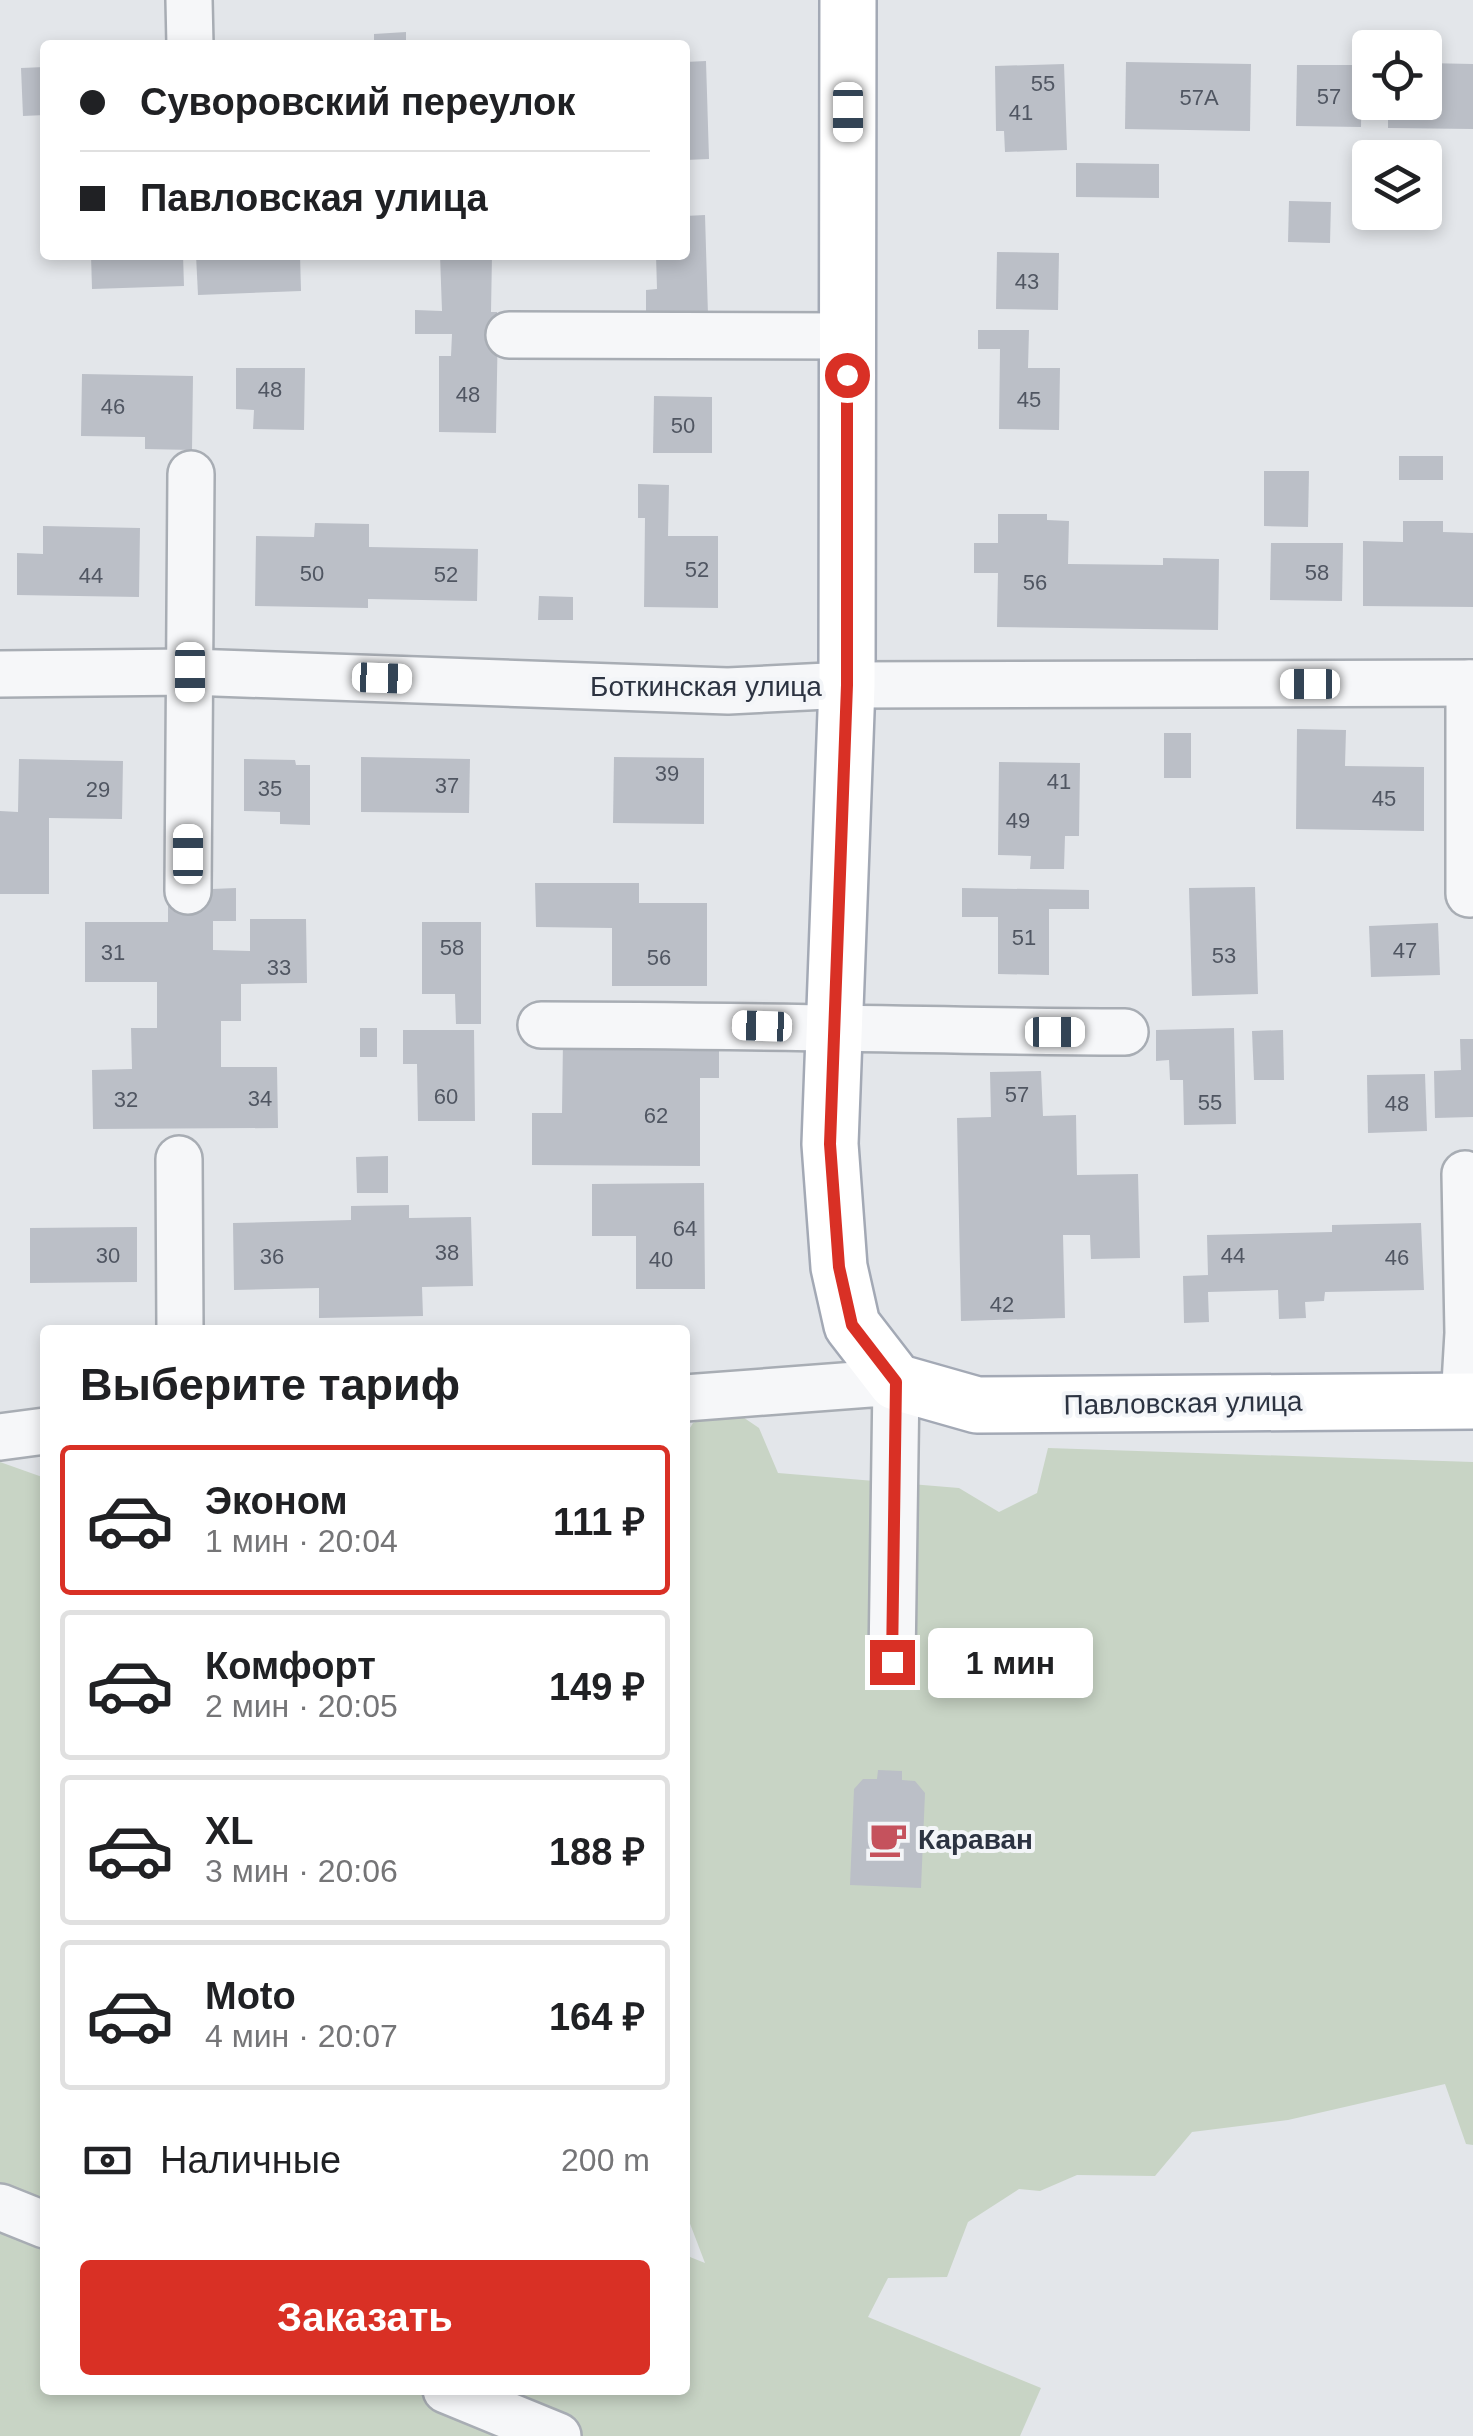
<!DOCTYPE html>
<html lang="ru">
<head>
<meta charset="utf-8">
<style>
  :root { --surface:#fff; --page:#f6f6f6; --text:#202124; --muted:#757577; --line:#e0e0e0; --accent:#d93025 }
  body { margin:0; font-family:Helvetica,sans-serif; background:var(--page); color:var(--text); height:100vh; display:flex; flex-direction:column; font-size:38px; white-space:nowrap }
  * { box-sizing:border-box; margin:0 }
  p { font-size:32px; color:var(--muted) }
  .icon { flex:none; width:55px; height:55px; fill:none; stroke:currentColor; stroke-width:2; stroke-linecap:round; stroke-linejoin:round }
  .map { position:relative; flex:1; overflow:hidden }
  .drawer { position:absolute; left:40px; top:1325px; width:650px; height:1070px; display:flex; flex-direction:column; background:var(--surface); border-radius:10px; box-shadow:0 5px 15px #0003 }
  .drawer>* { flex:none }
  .hud { position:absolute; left:40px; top:40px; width:650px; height:220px; border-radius:10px; box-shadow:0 5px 15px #0003; display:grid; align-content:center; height:220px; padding:0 40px; background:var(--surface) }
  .tools { position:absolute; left:1352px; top:30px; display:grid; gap:20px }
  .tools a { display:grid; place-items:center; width:90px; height:90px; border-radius:10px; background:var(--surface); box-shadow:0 5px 15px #0003; font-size:50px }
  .end { position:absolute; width:45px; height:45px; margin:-22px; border:12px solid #d93025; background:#fff; box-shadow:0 0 0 5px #fff }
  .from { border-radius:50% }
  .bubble { position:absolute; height:70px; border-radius:10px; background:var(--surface); box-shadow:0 5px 15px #0003; font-size:32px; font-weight:600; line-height:70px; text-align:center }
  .car { position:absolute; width:30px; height:60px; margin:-30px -15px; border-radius:12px; box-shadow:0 0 8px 2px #0007; background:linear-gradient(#fff 24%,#345 0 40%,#fff 0 76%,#345 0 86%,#fff 0) }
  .hud b { display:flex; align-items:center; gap:35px; height:95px; font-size:38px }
  .hud b+b { border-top:2px solid var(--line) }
  .hud i { width:25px; height:25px; background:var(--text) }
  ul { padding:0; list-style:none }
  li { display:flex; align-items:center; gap:30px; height:150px; margin:0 20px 15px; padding:0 20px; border:5px solid var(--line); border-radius:10px }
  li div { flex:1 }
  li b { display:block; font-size:38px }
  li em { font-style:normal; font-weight:600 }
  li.selected { border-color:var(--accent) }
  li>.icon { width:90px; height:90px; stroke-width:1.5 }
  h2 { padding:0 40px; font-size:45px; line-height:120px }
  .pay { display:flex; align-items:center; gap:25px; height:110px; padding:0 40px; font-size:38px }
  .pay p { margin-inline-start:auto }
  .cta { display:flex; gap:20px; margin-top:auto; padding:20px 40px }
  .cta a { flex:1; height:115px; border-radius:10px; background:var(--accent); color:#fff; font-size:40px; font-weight:600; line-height:115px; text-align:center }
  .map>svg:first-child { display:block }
  .green { fill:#c8d4c5 }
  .building { fill:#bbbfc7 }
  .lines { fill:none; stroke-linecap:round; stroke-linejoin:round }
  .minor-casing { stroke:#a8adb4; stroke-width:50 }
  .major-casing { stroke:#a3a9b5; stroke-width:60 }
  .minor { stroke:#f6f7f9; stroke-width:45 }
  .major { stroke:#fff; stroke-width:55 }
  .route { stroke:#d93025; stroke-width:12 }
  .labels { text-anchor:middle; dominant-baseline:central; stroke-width:8; stroke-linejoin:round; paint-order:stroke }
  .number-label { font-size:22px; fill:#505662 }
  .street-label { font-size:28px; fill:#2c3341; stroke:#f3f5f8 }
  .poi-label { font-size:28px; font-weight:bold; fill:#2c3341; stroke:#f3f5f8; text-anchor:start }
</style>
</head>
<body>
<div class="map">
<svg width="1473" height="2436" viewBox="0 0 1473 2436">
  <rect width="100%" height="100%" fill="#e3e6ea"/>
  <polygon class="green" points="731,1409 759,1428 778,1473 959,1488 999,1512 1037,1493 1048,1448 1473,1462 1473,2145 1466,2144 1445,2084 1288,2120 1192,2132 1155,2176 1077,2175 1040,2191 1019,2189 968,2222 947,2277 888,2278 868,2317 1041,2388 1020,2436 0,2436 0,1462 45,1478 45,2390 685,2390 685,2255 705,2263 689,2221 685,2219 685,1436 693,1423"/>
  <g class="building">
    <polygon points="406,32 406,45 374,45 374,34"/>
    <polygon points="706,61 709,159 685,160 685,62"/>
    <polygon points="1126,62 1251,64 1250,131 1125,129"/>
    <polygon points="1425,63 1473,64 1473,129 1388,128 1388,102 1425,102"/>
    <polygon points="1064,64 1067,150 1005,152 1004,131 996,131 995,66"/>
    <polygon points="1297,65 1362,65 1361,127 1296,126"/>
    <polygon points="45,67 45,115 23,116 21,68"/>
    <polygon points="1076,163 1159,164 1159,198 1076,197"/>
    <rect x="1425" y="166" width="8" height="39"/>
    <polygon points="1289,201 1331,202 1330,243 1288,242"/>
    <polygon points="705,215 708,315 646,317 646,290 657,289 656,255 685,255 685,216"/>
    <polygon points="997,252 1059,253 1058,310 996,309"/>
    <polygon points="91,255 183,255 184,286 92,289"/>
    <polygon points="196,255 300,255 301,291 198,295"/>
    <polygon points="440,255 492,255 491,312 497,312 498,320 496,433 439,432 439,356 451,356 452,334 415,334 415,310 442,311"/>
    <polygon points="978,330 1029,330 1028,368 1060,368 1059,430 999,429 1000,349 978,349"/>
    <polygon points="236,368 305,368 304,430 253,429 254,410 236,409"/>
    <polygon points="82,374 193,376 192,450 145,449 145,437 81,436"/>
    <polygon points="654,396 712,397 712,453 653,453"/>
    <rect x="1399" y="456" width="44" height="24"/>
    <polygon points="1264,471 1309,471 1308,527 1264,526"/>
    <polygon points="638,484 669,485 668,536 718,536 718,608 644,607 645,518 638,518"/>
    <polygon points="998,514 1047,514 1047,520 1069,521 1068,564 1163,565 1163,558 1219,559 1218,630 997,627 998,573 974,573 974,543 998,543"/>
    <polygon points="1403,521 1443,521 1443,532 1473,533 1473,607 1363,606 1363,541 1403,542"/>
    <polygon points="315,523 369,524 369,547 478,549 477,601 368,599 368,608 255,606 256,536 314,537"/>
    <polygon points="43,526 140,528 139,597 17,595 17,553 43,554"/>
    <polygon points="1271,543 1343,543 1342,601 1270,600"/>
    <polygon points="539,596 573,597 573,620 538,620"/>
    <polygon points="1297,729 1346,730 1345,766 1424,767 1424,831 1296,829"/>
    <rect x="1164" y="733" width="27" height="45"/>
    <polygon points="361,757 470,759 469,813 361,812"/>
    <polygon points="614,757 704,758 704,824 613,823"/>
    <polygon points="19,759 123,761 122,819 49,818 49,894 0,894 0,811 18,812"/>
    <polygon points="244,759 295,760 296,765 310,765 310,825 280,824 280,812 244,811"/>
    <polygon points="999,762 1080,763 1079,836 1065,836 1064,869 1030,869 1031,856 998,855"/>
    <polygon points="535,883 639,883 639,903 707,903 707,986 612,986 612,928 536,927"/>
    <polygon points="1255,887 1258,994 1192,996 1189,888"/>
    <polygon points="236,888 236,921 213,921 213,950 250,951 250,919 306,919 307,983 241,984 241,1021 221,1021 221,1067 277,1067 278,1128 93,1129 92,1070 132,1069 131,1028 157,1028 157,982 85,982 85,922 168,922 168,905 192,905 212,889"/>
    <polygon points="962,888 1089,890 1089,909 1049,909 1049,975 998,974 998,917 962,917"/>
    <polygon points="422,922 481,922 481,1024 456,1024 455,994 422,994"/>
    <polygon points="1438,923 1440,975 1371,977 1369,926"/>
    <rect x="360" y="1028" width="17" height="29"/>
    <polygon points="1234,1028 1236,1124 1184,1125 1183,1080 1170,1080 1169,1060 1156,1061 1156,1030"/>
    <polygon points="403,1030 474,1030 475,1121 418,1121 417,1064 403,1064"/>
    <polygon points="1283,1030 1284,1080 1254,1080 1252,1031"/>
    <polygon points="1460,1039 1473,1039 1473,1117 1435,1118 1434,1071 1461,1070"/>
    <polygon points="563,1040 719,1040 719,1078 700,1078 700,1166 532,1165 532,1113 562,1113"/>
    <polygon points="1041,1071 1043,1116 1076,1115 1077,1175 1138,1174 1140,1258 1091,1259 1090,1235 1063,1235 1065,1318 961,1321 957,1118 991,1117 990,1072"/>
    <polygon points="1425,1074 1427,1131 1368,1133 1367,1075"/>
    <polygon points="388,1156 388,1193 357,1193 356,1157"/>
    <polygon points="704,1183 705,1289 636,1289 636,1236 592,1236 592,1184"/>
    <polygon points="409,1205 409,1218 471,1217 473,1286 422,1287 423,1316 319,1318 319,1288 234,1290 233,1223 351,1220 351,1206"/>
    <polygon points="1421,1223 1424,1290 1325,1292 1324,1301 1305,1302 1306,1318 1279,1319 1278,1290 1208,1292 1209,1322 1184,1323 1183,1276 1208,1275 1207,1235 1332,1232 1332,1225"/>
    <polygon points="137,1227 137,1282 30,1283 30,1228"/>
    <polygon points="878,1770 902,1771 902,1780 915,1781 925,1793 921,1888 850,1885 854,1789 863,1779 877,1779"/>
  </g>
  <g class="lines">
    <g class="minor-casing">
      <g id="minor">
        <polyline points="189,0 190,45"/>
        <polyline points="509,335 847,336"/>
        <polyline points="0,674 189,672 728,691 847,685 1473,683"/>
        <polyline points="188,891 191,474"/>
        <polyline points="1469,894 1469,683"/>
        <path d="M 541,1025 C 736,1025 930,1031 1125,1032"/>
        <polyline points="179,1159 180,1330"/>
        <polyline points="685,1398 896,1382 892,1662"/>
        <polyline points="1464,1401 1468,1333 1465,1174"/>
        <polyline points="0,1437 45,1431"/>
        <polyline points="0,2207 45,2225"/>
        <polyline points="446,2390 558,2436"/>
      </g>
    </g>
    <g class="major-casing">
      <polyline id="major" points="848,0 847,685 830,1144 839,1267 852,1325 896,1382 977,1405 1473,1401"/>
    </g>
    <use href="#minor" class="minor"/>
    <use href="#major" class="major"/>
  </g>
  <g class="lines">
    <polyline class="route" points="847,375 847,685 830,1144 839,1267 852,1325 896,1382 892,1662"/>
  </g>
  <defs>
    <g id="cafe-bare" transform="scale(3)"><path d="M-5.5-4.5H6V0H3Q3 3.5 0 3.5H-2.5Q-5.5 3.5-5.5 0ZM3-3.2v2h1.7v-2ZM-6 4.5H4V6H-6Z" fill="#c5525d" stroke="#f3f5f8" stroke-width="2.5" paint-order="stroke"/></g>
  </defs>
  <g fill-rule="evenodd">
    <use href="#cafe-bare" x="888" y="1839"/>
  </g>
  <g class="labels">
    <g class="number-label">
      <text x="1043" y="83">55</text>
      <text x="1329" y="96">57</text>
      <text x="1199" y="97">57А</text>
      <text x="1021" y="112">41</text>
      <text x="1027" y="281">43</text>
      <text x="270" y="389">48</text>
      <text x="468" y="394">48</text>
      <text x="1029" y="399">45</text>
      <text x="113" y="406">46</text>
      <text x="683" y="425">50</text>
      <text x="697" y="569">52</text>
      <text x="1317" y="572">58</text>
      <text x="312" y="573">50</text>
      <text x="446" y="574">52</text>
      <text x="91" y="575">44</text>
      <text x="1035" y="582">56</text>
      <text x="667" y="773">39</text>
      <text x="1059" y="781">41</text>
      <text x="447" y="785">37</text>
      <text x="270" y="788">35</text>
      <text x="98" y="789">29</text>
      <text x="1384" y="798">45</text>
      <text x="1018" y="820">49</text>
      <text x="1024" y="937">51</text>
      <text x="452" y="947">58</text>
      <text x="1405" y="950">47</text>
      <text x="113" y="952">31</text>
      <text x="1224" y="955">53</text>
      <text x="659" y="957">56</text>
      <text x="279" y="967">33</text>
      <text x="1017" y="1094">57</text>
      <text x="446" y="1096">60</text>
      <text x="260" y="1098">34</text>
      <text x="126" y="1099">32</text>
      <text x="1210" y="1102">55</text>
      <text x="1397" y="1103">48</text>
      <text x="656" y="1115">62</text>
      <text x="685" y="1228">64</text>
      <text x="447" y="1252">38</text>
      <text x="108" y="1255">30</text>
      <text x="1233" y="1255">44</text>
      <text x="272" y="1256">36</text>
      <text x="1397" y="1257">46</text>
      <text x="661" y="1259">40</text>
      <text x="1002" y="1304">42</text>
    </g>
    <g class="street-label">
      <text x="706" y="686">Боткинская улица</text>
      <text transform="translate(1183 1403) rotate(-1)">Павловская улица</text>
    </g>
    <g class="poi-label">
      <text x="918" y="1839">Караван</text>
    </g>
  </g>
</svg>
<div class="tools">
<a><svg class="icon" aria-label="locate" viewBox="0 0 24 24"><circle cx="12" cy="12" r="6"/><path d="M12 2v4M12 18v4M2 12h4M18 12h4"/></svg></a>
<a><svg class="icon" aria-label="layers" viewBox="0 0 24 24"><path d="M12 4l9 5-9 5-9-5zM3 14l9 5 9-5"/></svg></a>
</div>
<i class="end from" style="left:847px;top:375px"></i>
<i class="end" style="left:892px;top:1662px"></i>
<div class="bubble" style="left:928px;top:1628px;width:165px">1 мин</div>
<i class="car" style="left:848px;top:112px;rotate:180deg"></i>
<i class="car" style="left:190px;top:672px;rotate:180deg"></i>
<i class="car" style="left:382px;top:678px;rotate:92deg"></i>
<i class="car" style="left:1310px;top:684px;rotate:270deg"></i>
<i class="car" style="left:188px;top:854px;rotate:0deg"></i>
<i class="car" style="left:762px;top:1026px;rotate:272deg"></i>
<i class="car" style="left:1055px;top:1032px;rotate:90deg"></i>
<div class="hud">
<b><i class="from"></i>Суворовский переулок</b>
<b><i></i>Павловская улица</b>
</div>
<section class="drawer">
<h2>Выберите тариф</h2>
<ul>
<li class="selected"><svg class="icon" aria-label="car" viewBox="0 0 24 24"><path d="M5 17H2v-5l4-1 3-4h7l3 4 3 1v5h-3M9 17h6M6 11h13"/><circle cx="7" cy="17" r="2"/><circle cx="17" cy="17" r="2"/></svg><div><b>Эконом</b><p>1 мин · 20:04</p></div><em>111 ₽</em></li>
<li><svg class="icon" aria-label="car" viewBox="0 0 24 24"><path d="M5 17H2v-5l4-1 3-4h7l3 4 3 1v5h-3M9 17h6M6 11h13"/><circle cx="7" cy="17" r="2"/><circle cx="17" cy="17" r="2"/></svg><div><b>Комфорт</b><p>2 мин · 20:05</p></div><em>149 ₽</em></li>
<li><svg class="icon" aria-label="car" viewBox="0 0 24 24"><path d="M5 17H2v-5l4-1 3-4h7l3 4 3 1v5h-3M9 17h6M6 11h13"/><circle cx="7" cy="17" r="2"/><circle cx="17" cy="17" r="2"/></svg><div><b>XL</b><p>3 мин · 20:06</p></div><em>188 ₽</em></li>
<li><svg class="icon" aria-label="car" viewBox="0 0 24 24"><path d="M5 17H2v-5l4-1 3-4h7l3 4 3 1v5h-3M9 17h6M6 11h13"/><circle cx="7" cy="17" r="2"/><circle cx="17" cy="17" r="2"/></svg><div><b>Moto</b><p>4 мин · 20:07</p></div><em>164 ₽</em></li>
</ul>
<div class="pay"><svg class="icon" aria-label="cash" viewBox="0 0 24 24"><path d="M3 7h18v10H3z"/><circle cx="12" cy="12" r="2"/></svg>Наличные<p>200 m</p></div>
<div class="cta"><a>Заказать</a></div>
</section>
</div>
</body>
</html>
